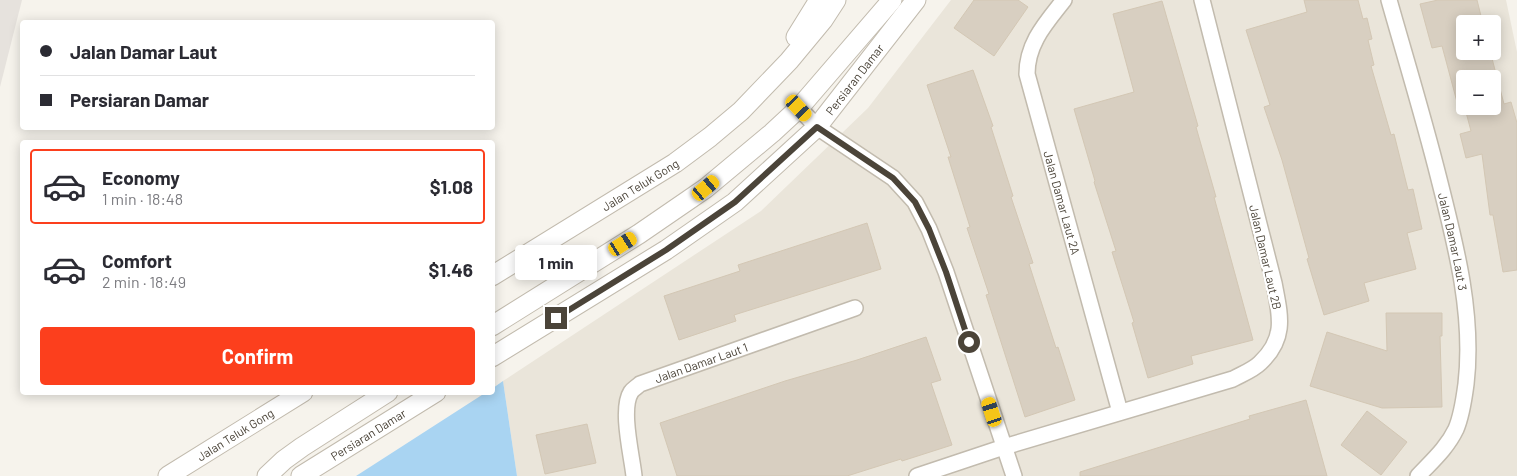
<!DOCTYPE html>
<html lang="en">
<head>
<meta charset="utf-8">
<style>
  :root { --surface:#fff; --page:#f7f7f7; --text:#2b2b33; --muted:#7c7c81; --line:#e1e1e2; --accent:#fc3f1d }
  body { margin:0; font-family:Barlow,sans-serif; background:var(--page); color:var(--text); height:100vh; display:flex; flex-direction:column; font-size:19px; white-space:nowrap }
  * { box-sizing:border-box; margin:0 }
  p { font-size:16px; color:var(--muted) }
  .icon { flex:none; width:28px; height:28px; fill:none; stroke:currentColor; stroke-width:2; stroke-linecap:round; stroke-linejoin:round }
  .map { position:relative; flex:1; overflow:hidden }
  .sheet { position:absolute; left:20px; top:140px; width:475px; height:255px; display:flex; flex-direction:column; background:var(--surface); border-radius:5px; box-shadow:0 2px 12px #0003 }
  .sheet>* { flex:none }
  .guide { position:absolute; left:20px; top:20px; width:475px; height:110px; border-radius:5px; box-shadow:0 2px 12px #0003; display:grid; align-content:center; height:110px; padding:0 20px; background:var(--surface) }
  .controls { position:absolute; left:1456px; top:15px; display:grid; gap:10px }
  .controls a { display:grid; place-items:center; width:45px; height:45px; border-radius:5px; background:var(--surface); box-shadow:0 2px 12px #0003; font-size:25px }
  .end { position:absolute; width:22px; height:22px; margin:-11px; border:6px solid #4b4439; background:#fff; box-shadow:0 0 0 2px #fff }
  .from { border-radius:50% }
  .bubble { position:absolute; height:35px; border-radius:5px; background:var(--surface); box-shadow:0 2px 12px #0003; font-size:16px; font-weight:700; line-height:35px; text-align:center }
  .car { position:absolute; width:15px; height:30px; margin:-15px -8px; border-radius:6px; box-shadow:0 0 4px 1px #0007; background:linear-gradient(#f5c518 24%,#345 0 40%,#f5c518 0 76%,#345 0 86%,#f5c518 0) }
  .guide b { display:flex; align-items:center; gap:18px; height:48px; font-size:19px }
  .guide b+b { border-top:1px solid var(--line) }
  .guide i { width:12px; height:12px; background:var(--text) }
  ul { padding:9px 0 0; list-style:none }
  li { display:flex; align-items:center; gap:15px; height:75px; margin:0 10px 8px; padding:0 10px; border:2px solid transparent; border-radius:5px }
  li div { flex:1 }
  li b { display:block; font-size:19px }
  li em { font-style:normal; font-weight:700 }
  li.selected { border-color:var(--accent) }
  li>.icon { width:45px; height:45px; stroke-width:1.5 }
  .cta { display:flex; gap:10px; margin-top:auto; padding:10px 20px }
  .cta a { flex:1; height:58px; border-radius:5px; background:var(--accent); color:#fff; font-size:20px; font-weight:700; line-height:58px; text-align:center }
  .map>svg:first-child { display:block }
  .residential { fill:#eae5da; fill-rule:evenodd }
  .industrial { fill:#e6e2dd }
  .water { fill:#a9d4f2 }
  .building { fill:#d8cfc1; stroke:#d3c7b4; fill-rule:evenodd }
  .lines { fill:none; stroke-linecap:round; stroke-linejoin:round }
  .minor-casing { stroke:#c2bbae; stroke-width:18 }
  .tertiary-casing { stroke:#c2bbae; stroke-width:21 }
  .minor { stroke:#fff; stroke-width:15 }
  .tertiary { stroke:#fff; stroke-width:19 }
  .route { stroke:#4b4439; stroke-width:6 }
  .labels { text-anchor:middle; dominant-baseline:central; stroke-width:4.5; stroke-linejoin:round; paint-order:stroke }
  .street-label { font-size:12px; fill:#4b4439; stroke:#fff }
</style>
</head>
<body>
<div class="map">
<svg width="1517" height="476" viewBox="0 0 1517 476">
  <rect width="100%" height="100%" fill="#f6f3ec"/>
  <path class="residential" d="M 951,0 L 1506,0 L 1517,52 L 1517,476 L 517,476 L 503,381 L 761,211 L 868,108 ZM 1465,24 L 1492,24 L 1492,51 L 1465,51 ZM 1465,79 L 1492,79 L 1492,106 L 1465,106 Z"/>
  <polygon class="industrial" points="0,0 22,0 0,87"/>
  <polygon class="water" points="503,381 517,476 356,476 485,393 492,392 493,388"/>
  <g class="building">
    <polygon points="974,0 1018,0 1028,7 994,56 954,28"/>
    <polygon points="1304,0 1358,0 1363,19 1367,18 1372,39 1368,40 1374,65 1371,66 1391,135 1394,134 1408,190 1413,189 1422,229 1407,233 1416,269 1364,283 1369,301 1324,315 1307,259 1309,258 1282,160 1264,107 1270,105 1246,30 1307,12"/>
    <path d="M 1438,0 L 1477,0 L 1483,24 L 1465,24 L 1465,51 L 1490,51 L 1504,104 L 1511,102 L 1517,123 L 1517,270 L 1503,272 L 1493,215 L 1490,215 L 1482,154 L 1466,158 L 1460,134 L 1471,131 L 1463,101 L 1457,102 L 1442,46 L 1432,48 L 1420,4 ZM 1465,79 L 1492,79 L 1492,106 L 1465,106 Z"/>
    <polygon points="1162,1 1198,126 1196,127 1216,197 1214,197 1253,340 1191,356 1193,364 1148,378 1132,323 1134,322 1112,252 1116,251 1094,182 1095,181 1074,109 1134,92 1113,14"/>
    <polygon points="973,70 993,126 991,127 1013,196 1011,197 1033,263 1029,264 1056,348 1058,347 1075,400 1025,417 986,295 989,294 967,228 970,227 948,157 951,157 927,85"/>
    <polygon points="867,223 881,269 734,315 736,321 679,340 664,296 740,271 738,265"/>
    <polygon points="1386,313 1442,313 1442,336 1440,336 1442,407 1382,408 1310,386 1327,332 1387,351"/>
    <polygon points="926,337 941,380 931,383 952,445 902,461 901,459 847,476 677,476 660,423 785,381 857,360"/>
    <polygon points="1306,400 1327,476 1080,476 1080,472 1250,419 1249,416"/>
    <polygon points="1367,411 1407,442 1381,475 1341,445"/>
    <polygon points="587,424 596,463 545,474 536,435"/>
  </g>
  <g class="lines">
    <g class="minor-casing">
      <g id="minor">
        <path id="s1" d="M 1064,0 C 1046,23 1027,43 1027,74 L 1120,412"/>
        <path id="s2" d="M 1389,0 C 1406,60 1424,119 1439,179 C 1456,246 1474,315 1466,384 C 1464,399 1462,415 1456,429 C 1447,448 1432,461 1418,476"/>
        <polyline points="799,108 817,127 893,178 915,202 929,229 946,272 1014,476"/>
        <path id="s3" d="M 634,476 C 632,456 620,409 631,392 C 633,389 637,387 640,384 L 855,308"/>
        <path d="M 917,476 L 1004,447 L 1233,379 C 1242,374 1253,370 1260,363 C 1287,338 1280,315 1274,283 L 1202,0"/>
      </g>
    </g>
    <g class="tertiary-casing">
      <g id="tertiary">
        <polyline points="796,37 819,0"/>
        <path id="s4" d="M 492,276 L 675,163 L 710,137 L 741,111 L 789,61 L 823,20 L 836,0"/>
        <polyline points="492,326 639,234 706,188 772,133 799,108 892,0"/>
        <path id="s5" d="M 492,357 L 666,250 L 735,202 L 817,127 L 916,0"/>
        <path id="s6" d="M 168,476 L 303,392"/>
        <polyline points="267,476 284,460 302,447 388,392"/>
        <path id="s7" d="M 301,476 L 436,392"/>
      </g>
    </g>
    <use href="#minor" class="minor"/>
    <use href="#tertiary" class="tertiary"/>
  </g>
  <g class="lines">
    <polyline class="route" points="556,318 666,250 735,202 817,127 893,178 915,202 929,229 946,272 969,342"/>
  </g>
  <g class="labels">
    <g class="street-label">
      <text stroke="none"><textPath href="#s5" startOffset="460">Persiaran Damar</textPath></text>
      <text stroke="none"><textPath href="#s4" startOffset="174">Jalan Teluk Gong</textPath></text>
      <text stroke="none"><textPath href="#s1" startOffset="218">Jalan Damar Laut 2A</textPath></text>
      <text stroke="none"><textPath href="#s2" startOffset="250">Jalan Damar Laut 3</textPath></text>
      <text transform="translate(1266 257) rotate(77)">Jalan Damar Laut 2B</text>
      <text stroke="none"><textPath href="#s3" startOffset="162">Jalan Damar Laut 1</textPath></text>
      <text stroke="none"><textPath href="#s6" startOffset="79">Jalan Teluk Gong</textPath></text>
      <text stroke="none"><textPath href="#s7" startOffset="79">Persiaran Damar</textPath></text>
    </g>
  </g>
</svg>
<div class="controls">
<a>+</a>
<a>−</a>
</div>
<i class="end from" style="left:969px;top:342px"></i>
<i class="end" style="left:556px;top:318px"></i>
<div class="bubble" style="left:515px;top:245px;width:82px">1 min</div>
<i class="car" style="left:799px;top:108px;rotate:137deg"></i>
<i class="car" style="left:706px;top:188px;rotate:50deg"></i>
<i class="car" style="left:623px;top:244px;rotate:58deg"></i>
<i class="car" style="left:992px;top:412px;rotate:342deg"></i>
<div class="guide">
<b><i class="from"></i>Jalan Damar Laut</b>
<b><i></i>Persiaran Damar</b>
</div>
<section class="sheet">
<ul>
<li class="selected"><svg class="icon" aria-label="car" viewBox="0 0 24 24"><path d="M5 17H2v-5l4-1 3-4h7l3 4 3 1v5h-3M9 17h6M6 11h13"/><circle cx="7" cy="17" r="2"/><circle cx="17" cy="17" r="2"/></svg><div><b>Economy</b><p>1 min · 18:48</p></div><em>$1.08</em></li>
<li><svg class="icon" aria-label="car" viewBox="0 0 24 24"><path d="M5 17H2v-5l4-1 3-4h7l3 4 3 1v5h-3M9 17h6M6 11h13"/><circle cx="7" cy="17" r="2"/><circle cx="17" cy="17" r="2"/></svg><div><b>Comfort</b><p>2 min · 18:49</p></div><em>$1.46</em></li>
</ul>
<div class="cta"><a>Confirm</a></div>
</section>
</div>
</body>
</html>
